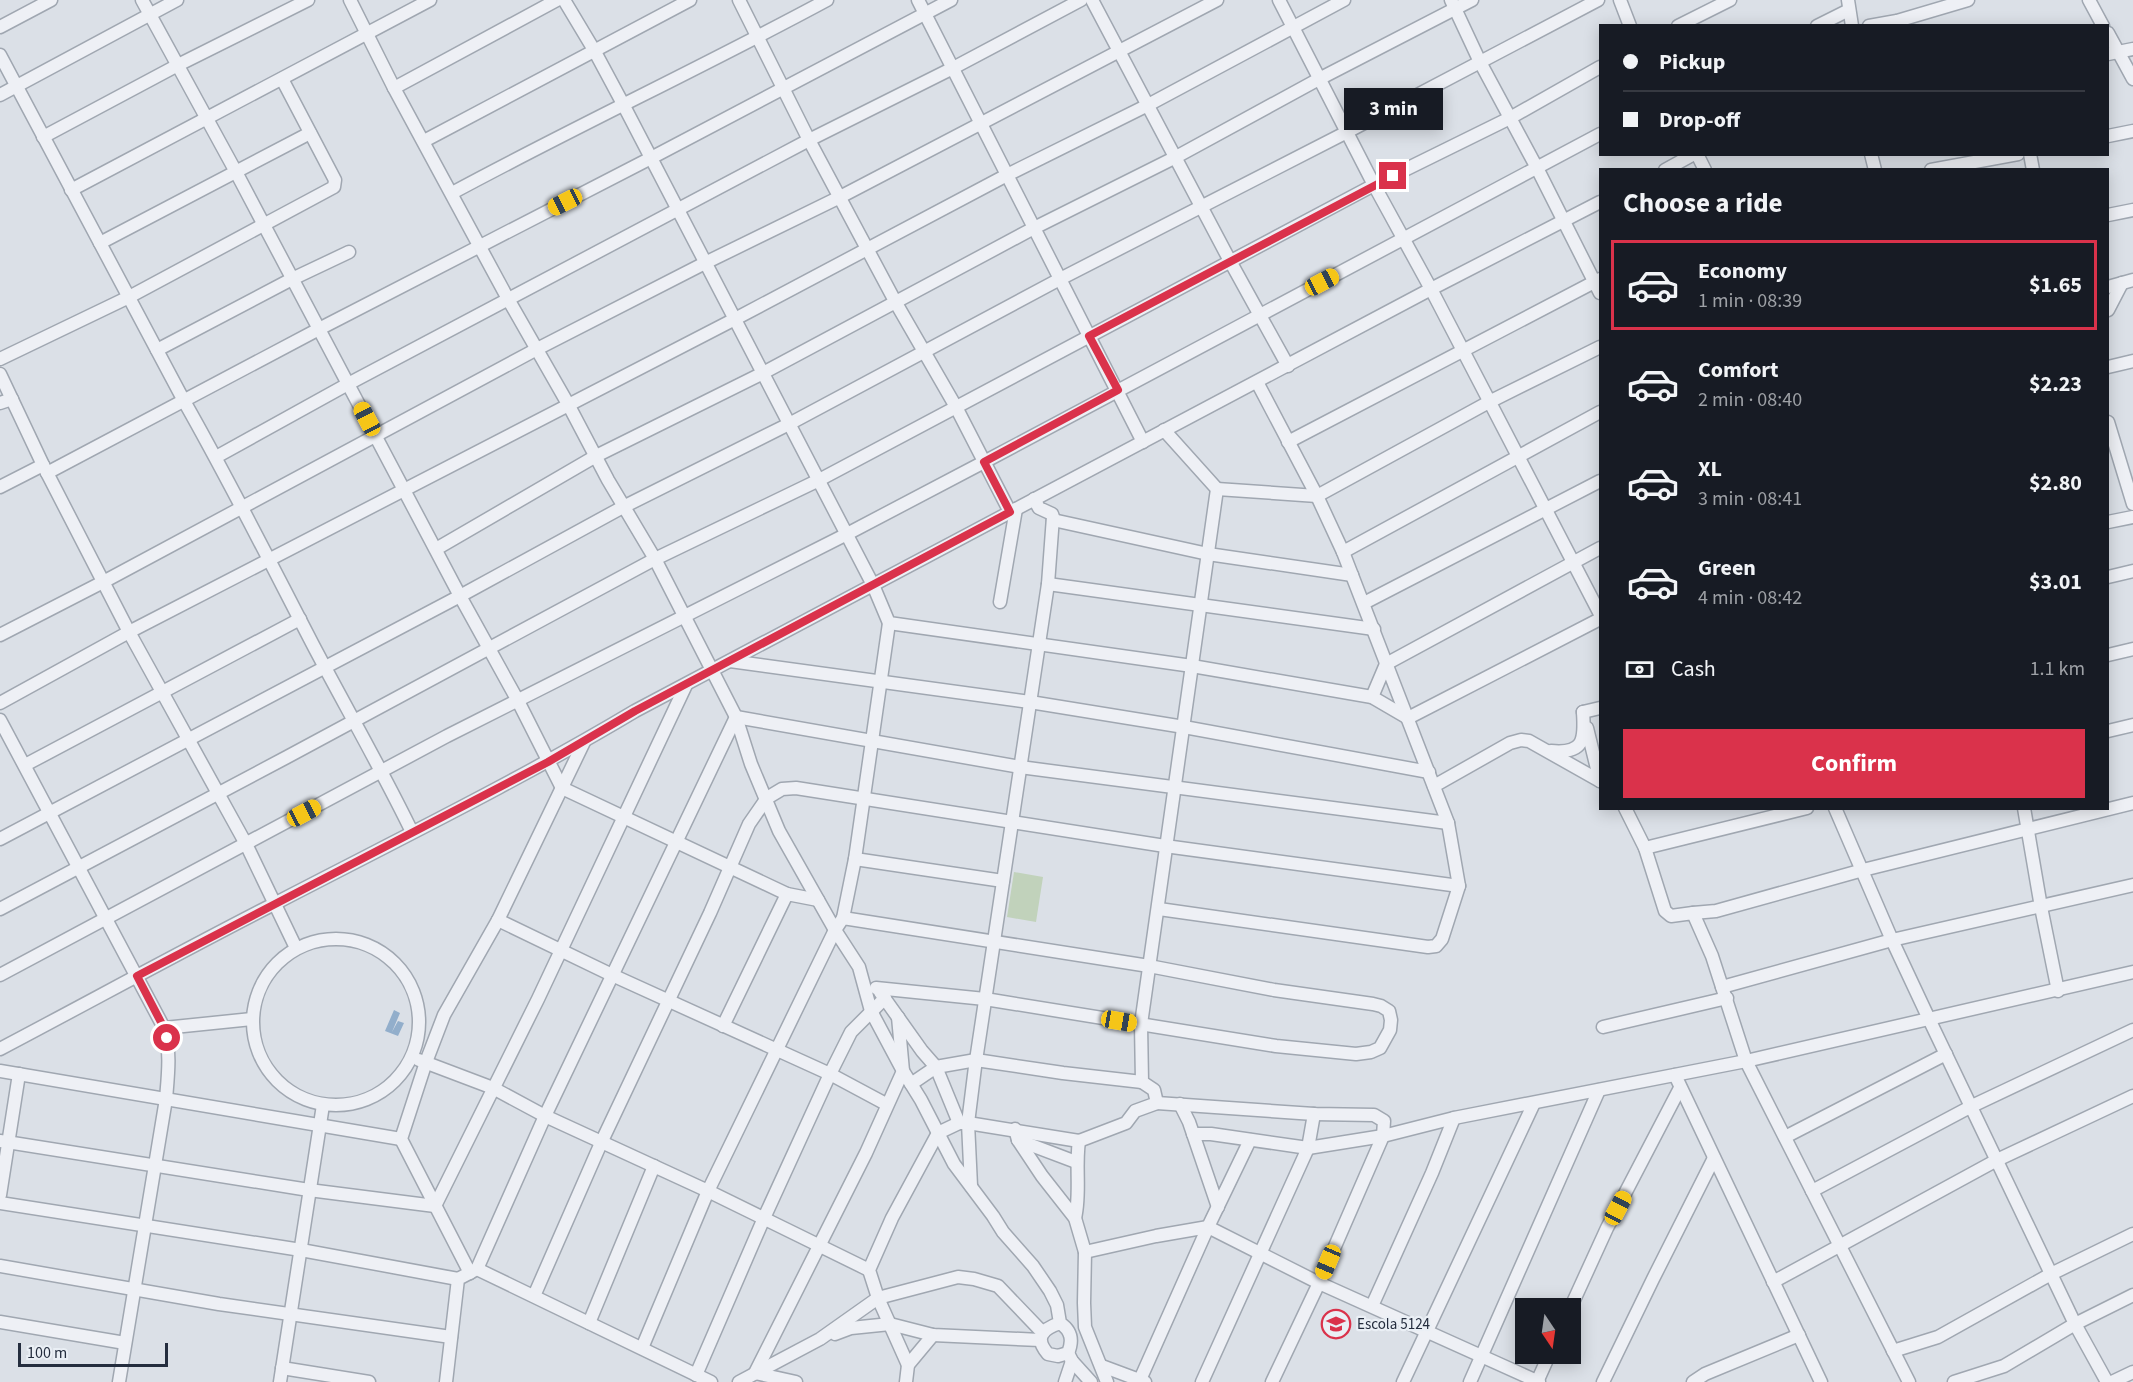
<!DOCTYPE html>
<html lang="en">
<head>
<meta charset="utf-8">
<style>
  :root { --surface:#171b24; --page:#20242c; --text:#f1f3f6; --muted:#9ea1a6; --line:#363941; --accent:#da324b }
  body { margin:0; font-family:"Source Sans 3",sans-serif; background:var(--page); color:var(--text); height:100vh; display:flex; flex-direction:column; font-size:22px; white-space:nowrap }
  * { box-sizing:border-box; margin:0 }
  p { font-size:20px; color:var(--muted) }
  .icon { flex:none; width:33px; height:33px; fill:none; stroke:currentColor; stroke-width:2; stroke-linecap:round; stroke-linejoin:round }
  .map { position:relative; flex:1; overflow:hidden }
  .sheet { position:absolute; left:1599px; top:168px; width:510px; height:642px; display:flex; flex-direction:column; background:var(--surface); border-radius:0px; box-shadow:0 3px 15px #0003 }
  .sheet>* { flex:none }
  .top-card { position:absolute; left:1599px; top:24px; width:510px; height:132px; border-radius:0px; box-shadow:0 3px 15px #0003; display:grid; align-content:center; height:132px; padding:0 24px; background:var(--surface) }
  .needle { width:39px; rotate:167deg }
  .controls { position:absolute; left:1515px; top:1298px; display:grid; gap:12px }
  .controls a { display:grid; place-items:center; width:66px; height:66px; border-radius:0px; background:var(--surface); box-shadow:0 3px 15px #0003; font-size:30px }
  .scale { position:absolute; left:18px; bottom:15px; width:150px; box-sizing:border-box; padding-left:6px; border:3px solid #242d3e; border-top:0; font-size:16px; line-height:21px; white-space:nowrap; color:#242d3e; -webkit-text-stroke:4px #eaeff5; paint-order:stroke }
  .end { position:absolute; width:27px; height:27px; margin:-14px; border:8px solid #da324b; background:#fff; box-shadow:0 0 0 3px #fff }
  .from { border-radius:50% }
  .bubble { position:absolute; height:42px; border-radius:0px; background:var(--surface); box-shadow:0 3px 15px #0003; font-size:20px; font-weight:700; line-height:42px; text-align:center }
  .car { position:absolute; width:18px; height:36px; margin:-18px -9px; border-radius:8px; box-shadow:0 0 4px 2px #0007; background:linear-gradient(#f5c518 24%,#345 0 40%,#f5c518 0 76%,#345 0 86%,#f5c518 0) }
  .top-card b { display:flex; align-items:center; gap:21px; height:57px; font-size:22px }
  .top-card b+b { border-top:2px solid var(--line) }
  .top-card i { width:15px; height:15px; background:var(--text) }
  ul { padding:0; list-style:none }
  li { display:flex; align-items:center; gap:18px; height:90px; margin:0 12px 9px; padding:0 12px; border:3px solid transparent; border-radius:0px }
  li div { flex:1 }
  li b { display:block; font-size:22px }
  li em { font-style:normal; font-weight:700 }
  li.on { border-color:var(--accent) }
  li>.icon { width:54px; height:54px; stroke-width:1.5 }
  h2 { padding:0 24px; font-size:27px; line-height:72px }
  .pay { display:flex; align-items:center; gap:15px; height:66px; padding:0 24px; font-size:22px }
  .pay p { margin-inline-start:auto }
  .primary-button { display:flex; gap:12px; margin-top:auto; padding:12px 24px }
  .primary-button a { flex:1; height:69px; border-radius:0px; background:var(--accent); color:#fff; font-size:24px; font-weight:700; line-height:69px; text-align:center }
  .map>svg:first-child { display:block }
  .green { fill:#c1d2bb }
  .water { fill:#92aecb }
  .lines { fill:none; stroke-linecap:round; stroke-linejoin:round }
  .street-casing { stroke:#a0a7b1; stroke-width:15 }
  .street { stroke:#eef0f5; stroke-width:12 }
  .route { stroke:#da324b; stroke-width:8 }
  .labels { text-anchor:middle; dominant-baseline:central; stroke-width:4.5; stroke-linejoin:round; paint-order:stroke }
  .poi-label { font-size:15px; fill:#242d3e; stroke:#eaeff5; text-anchor:start }
</style>
</head>
<body>
<div class="map">
<svg width="2133" height="1382" viewBox="0 0 2133 1382">
  <rect width="100%" height="100%" fill="#dbe0e7"/>
  <polygon class="green" points="1014,872 1043,877 1036,922 1007,917"/>
  <polygon class="water" points="394,1010 400,1013 392,1032 398,1021 404,1023 398,1036 385,1031"/>
  <g class="lines">
    <g class="street-casing">
      <g id="street">
        <polyline points="142,0 236,172 460,596 518,701 562,788 787,894"/>
        <path d="M 350,0 L 394,88 L 508,299 L 568,404 L 608,480 L 655,559 L 736,717 L 751,764 L 779,831 L 835,930 L 859,967 L 871,1011 L 903,1071 L 921,1100 L 954,1164 L 993,1216 L 1003,1232 L 1033,1266 L 1050,1291 L 1057,1305 L 1060,1323 C 1072,1331 1073,1341 1068,1353 L 1058,1356 L 1048,1354 C 1034,1338 1042,1329 1060,1323"/>
        <polyline points="564,0 594,50 623,104 873,585 889,623 1192,666 1372,697 1408,718 1600,619"/>
        <polyline points="739,0 809,140 896,303 956,407 1010,512"/>
        <polyline points="918,0 1143,442"/>
        <polyline points="1092,0 1230,261 1288,366"/>
        <polyline points="1279,0 1374,185 1431,289 1600,614"/>
        <polyline points="1451,0 1480,62 1537,168 1600,293"/>
        <polyline points="1620,0 1630,26"/>
        <polyline points="1848,0 1852,26"/>
        <polyline points="2089,0 2103,26"/>
        <polyline points="1678,26 1730,0"/>
        <polyline points="1817,26 1849,10"/>
        <polyline points="1869,26 1897,21 1968,0"/>
        <polyline points="0,27 51,0"/>
        <polyline points="2108,33 2133,79"/>
        <polyline points="2108,54 2133,49"/>
        <path d="M 0,55 L 184,401 C 229,480 270,562 312,643 C 345,706 381,768 412,832"/>
        <polyline points="394,88 557,0"/>
        <polyline points="0,95 177,0"/>
        <polyline points="2108,136 2133,131"/>
        <polyline points="43,137 178,65 308,0"/>
        <polyline points="424,141 690,0"/>
        <polyline points="1697,154 1705,170"/>
        <polyline points="1871,154 1875,170"/>
        <polyline points="2030,154 2033,170"/>
        <polyline points="1665,170 1694,154"/>
        <polyline points="1931,170 2018,154"/>
        <polyline points="71,190 430,0"/>
        <path d="M 452,193 C 576,126 703,67 827,0"/>
        <polyline points="2108,215 2133,210"/>
        <polyline points="100,243 310,133"/>
        <polyline points="2108,287 2133,280"/>
        <polyline points="2108,310 2122,283"/>
        <polyline points="157,350 292,279 349,252"/>
        <polyline points="0,359 129,297 334,187 335,180 282,79"/>
        <polyline points="2108,367 2133,361"/>
        <polyline points="0,374 43,465 129,632 246,844 296,948"/>
        <polyline points="0,403 12,399"/>
        <polyline points="2108,422 2133,504"/>
        <polyline points="1288,442 1600,279"/>
        <polyline points="216,457 348,384 809,140 953,68 1081,0"/>
        <polyline points="47,473 319,329 651,158 951,0"/>
        <polyline points="0,487 43,465"/>
        <polyline points="1217,489 1317,496 1489,402 1600,347"/>
        <polyline points="1053,520 1208,554 1352,575"/>
        <polyline points="2108,522 2133,517"/>
        <polyline points="436,549 596,456 763,373 1034,228 1176,157 1319,79 1472,0"/>
        <polyline points="1343,552 1600,412"/>
        <polyline points="2108,577 2133,571"/>
        <polyline points="1048,584 1374,629"/>
        <polyline points="1000,602 1016,509"/>
        <polyline points="1364,603 1600,481"/>
        <polyline points="0,635 105,581 537,349 705,263 840,197 1217,0"/>
        <polyline points="2108,655 2133,649"/>
        <polyline points="730,661 1030,702 1184,727 1429,772"/>
        <polyline points="1372,697 1386,664 1600,548"/>
        <polyline points="0,703 129,632 735,319 1007,175 1148,105 1344,0"/>
        <polyline points="1583,712 1600,708"/>
        <path d="M 0,720 L 164,1028 C 171,1052 168,1075 166,1099 L 119,1382"/>
        <polyline points="1587,728 1600,781"/>
        <polyline points="2108,731 2133,725"/>
        <path d="M 1551,751 C 1584,754 1585,740 1583,712"/>
        <polyline points="25,765 300,619"/>
        <polyline points="1434,786 1510,743 1521,740 1529,741 1600,781"/>
        <polyline points="1625,808 1645,848 1665,911 1671,916 1693,913 1712,956 1746,1061 1909,1382"/>
        <polyline points="1835,808 1892,940 1929,1019 2075,1324 2107,1382"/>
        <polyline points="2024,808 2041,907 2058,991"/>
        <polyline points="0,839 460,596 623,507 789,424 1060,279 1347,132 1598,0"/>
        <polyline points="1645,848 1807,808"/>
        <polyline points="855,859 1003,881"/>
        <polyline points="0,909 287,757 655,559 819,480 1374,185 1510,118 1600,67"/>
        <polyline points="1159,909 1428,947 1436,946 1442,939 1459,886 1448,823 1343,552 1317,496 1257,382"/>
        <polyline points="1693,913 1716,911 1863,870 2133,803"/>
        <polyline points="843,918 855,859 889,623"/>
        <polyline points="498,920 612,975 830,1074 886,1104"/>
        <circle cx="336" cy="1022" r="83"/>
        <polyline points="0,975 447,736 847,534 984,462 1600,134"/>
        <polyline points="1722,987 1892,940 2133,885"/>
        <polyline points="880,992 922,1051 936,1067 959,1123"/>
        <polyline points="723,1026 787,894 818,900"/>
        <polyline points="1603,1027 1727,998"/>
        <polyline points="164,1028 252,1019"/>
        <path d="M 0,1049 C 91,1001 182,951 274,904 C 395,841 518,781 635,711 L 1431,289 L 1600,202"/>
        <polyline points="419,1060 493,1088 545,1116 708,1191 869,1270"/>
        <polyline points="0,1071 401,1139"/>
        <polyline points="1675,1075 1821,1382"/>
        <polyline points="911,1084 936,1067 976,1060 1063,1073 1142,1082"/>
        <polyline points="1157,1103 1314,1114 1374,1115 1384,1121 1383,1136 1319,1283 1272,1382"/>
        <polyline points="1180,1104 1189,1122 1218,1207"/>
        <polyline points="1015,1129 1018,1140 1042,1176 1075,1218 1085,1252 1084,1303 1085,1327 1107,1382"/>
        <polyline points="1193,1134 1211,1134 1308,1148 1383,1136 1454,1118 1746,1061 2133,972"/>
        <polyline points="1785,1137 1946,1054"/>
        <polyline points="1018,1140 1076,1162"/>
        <polyline points="0,1141 309,1190 435,1206 538,999 686,685"/>
        <polyline points="971,1186 968,1123 975,1067 1048,584 1053,517 1052,514 1039,508 1034,499"/>
        <polyline points="1812,1191 1972,1106 2133,1030"/>
        <polyline points="0,1195 19,1074"/>
        <polyline points="0,1203 301,1250 458,1279"/>
        <path d="M 1075,1218 C 1081,1193 1075,1167 1079,1141"/>
        <polyline points="1085,1252 1156,1236 1208,1227 1319,1283 1539,1382"/>
        <polyline points="0,1266 219,1304 451,1337"/>
        <polyline points="477,1269 545,1116 736,717 1020,767 1448,823"/>
        <polyline points="470,1273 401,1139 426,1062 444,1015 498,920 584,742"/>
        <polyline points="1773,1282 1997,1160 2133,1096"/>
        <polyline points="534,1296 601,1143 710,913 749,824 767,798 782,789 796,788 1165,846 1459,886"/>
        <polyline points="1372,1306 1432,1173 1454,1118"/>
        <polyline points="1570,1309 1607,1228 1680,1088"/>
        <polyline points="0,1322 125,1343"/>
        <polyline points="589,1323 654,1166"/>
        <polyline points="835,1334 851,1328 890,1324 933,1335 1040,1340"/>
        <polyline points="642,1348 708,1191 835,930 843,918 1149,966 1274,990 1373,1004 1381,1006 1389,1011 1391,1020 1390,1030 1380,1048 1371,1052 1356,1054 1276,1046 985,999 876,988"/>
        <polyline points="1893,1351 1938,1337 2051,1274 2133,1234"/>
        <polyline points="1068,1353 1072,1361 1091,1382"/>
        <polyline points="908,1365 878,1298 869,1270 892,1218 938,1133 959,1123 968,1123 1079,1141 1126,1123 1135,1111 1157,1103 1154,1090 1142,1082 1141,1024 1217,489 1164,430"/>
        <polyline points="1102,1366 1145,1382"/>
        <polyline points="282,1368 369,1382"/>
        <polyline points="696,1375 764,1218 830,1074 851,1032 885,998"/>
        <polyline points="280,1382 323,1105"/>
        <polyline points="446,1382 458,1279 477,1269 711,1382"/>
        <polyline points="739,1382 820,1339 878,1298 958,1277 974,1279 998,1286 1043,1333"/>
        <polyline points="796,1382 755,1373 866,1153 903,1071 898,1017"/>
        <polyline points="906,1382 908,1365 933,1335"/>
        <polyline points="1065,1382 1072,1361"/>
        <polyline points="1139,1382 1208,1227 1250,1140"/>
        <polyline points="1202,1382 1308,1148 1314,1114"/>
        <polyline points="1403,1382 1534,1103"/>
        <polyline points="1470,1382 1599,1090"/>
        <polyline points="1537,1382 1550,1353"/>
        <polyline points="1603,1382 1653,1279 1714,1158"/>
        <polyline points="1693,1382 1705,1374 1799,1335"/>
        <polyline points="1954,1382 2004,1366 2075,1324 2133,1295"/>
        <polyline points="2112,1382 2133,1372"/>
      </g>
    </g>
    <use href="#street" class="street"/>
  </g>
  <g class="lines">
    <polyline class="route" points="167,1038 164,1028 137,976 548,762 635,711 1010,512 984,462 1118,390 1089,336 1393,176"/>
  </g>
  <defs>
    <g id="school-ring" transform="scale(1.5)"><circle r="9.5" fill="#eaeff5" stroke="#da324b" stroke-width="1.5"/><path d="M0-5L7-2L0 1L-7-2ZM-4 1L0 2.5L4 1V4Q0 6-4 4Z" fill="#da324b"/></g>
  </defs>
  <g fill-rule="evenodd">
    <use href="#school-ring" x="1336" y="1324"/>
  </g>
  <g class="labels">
    <g class="poi-label">
      <text x="1357" y="1324">Escola 5124</text>
    </g>
  </g>
</svg>
<div class="controls">
<a><svg class="needle" viewBox="-14 -14 28 28"><path d="M0-13l5 13h-10z" fill="#e53935"/><path d="M0 13l5-13h-10z" fill="#9ea1a6"/></svg></a>
</div>
<div class="scale">100 m</div>
<i class="end from" style="left:167px;top:1038px"></i>
<i class="end" style="left:1393px;top:176px"></i>
<div class="bubble" style="left:1344px;top:88px;width:99px">3 min</div>
<i class="car" style="left:565px;top:202px;rotate:243deg"></i>
<i class="car" style="left:1322px;top:282px;rotate:62deg"></i>
<i class="car" style="left:367px;top:419px;rotate:332deg"></i>
<i class="car" style="left:304px;top:813px;rotate:62deg"></i>
<i class="car" style="left:1119px;top:1021px;rotate:100deg"></i>
<i class="car" style="left:1618px;top:1208px;rotate:28deg"></i>
<i class="car" style="left:1328px;top:1262px;rotate:203deg"></i>
<div class="top-card">
<b><i class="from"></i>Pickup</b>
<b><i></i>Drop-off</b>
</div>
<section class="sheet">
<h2>Choose a ride</h2>
<ul>
<li class="on"><svg class="icon" aria-label="car" viewBox="0 0 24 24"><path d="M5 17H2v-5l4-1 3-4h7l3 4 3 1v5h-3M9 17h6M6 11h13"/><circle cx="7" cy="17" r="2"/><circle cx="17" cy="17" r="2"/></svg><div><b>Economy</b><p>1 min · 08:39</p></div><em>$1.65</em></li>
<li><svg class="icon" aria-label="car" viewBox="0 0 24 24"><path d="M5 17H2v-5l4-1 3-4h7l3 4 3 1v5h-3M9 17h6M6 11h13"/><circle cx="7" cy="17" r="2"/><circle cx="17" cy="17" r="2"/></svg><div><b>Comfort</b><p>2 min · 08:40</p></div><em>$2.23</em></li>
<li><svg class="icon" aria-label="car" viewBox="0 0 24 24"><path d="M5 17H2v-5l4-1 3-4h7l3 4 3 1v5h-3M9 17h6M6 11h13"/><circle cx="7" cy="17" r="2"/><circle cx="17" cy="17" r="2"/></svg><div><b>XL</b><p>3 min · 08:41</p></div><em>$2.80</em></li>
<li><svg class="icon" aria-label="car" viewBox="0 0 24 24"><path d="M5 17H2v-5l4-1 3-4h7l3 4 3 1v5h-3M9 17h6M6 11h13"/><circle cx="7" cy="17" r="2"/><circle cx="17" cy="17" r="2"/></svg><div><b>Green</b><p>4 min · 08:42</p></div><em>$3.01</em></li>
</ul>
<div class="pay"><svg class="icon" aria-label="cash" viewBox="0 0 24 24"><path d="M3 7h18v10H3z"/><circle cx="12" cy="12" r="2"/></svg>Cash<p>1.1 km</p></div>
<div class="primary-button"><a>Confirm</a></div>
</section>
</div>
</body>
</html>
